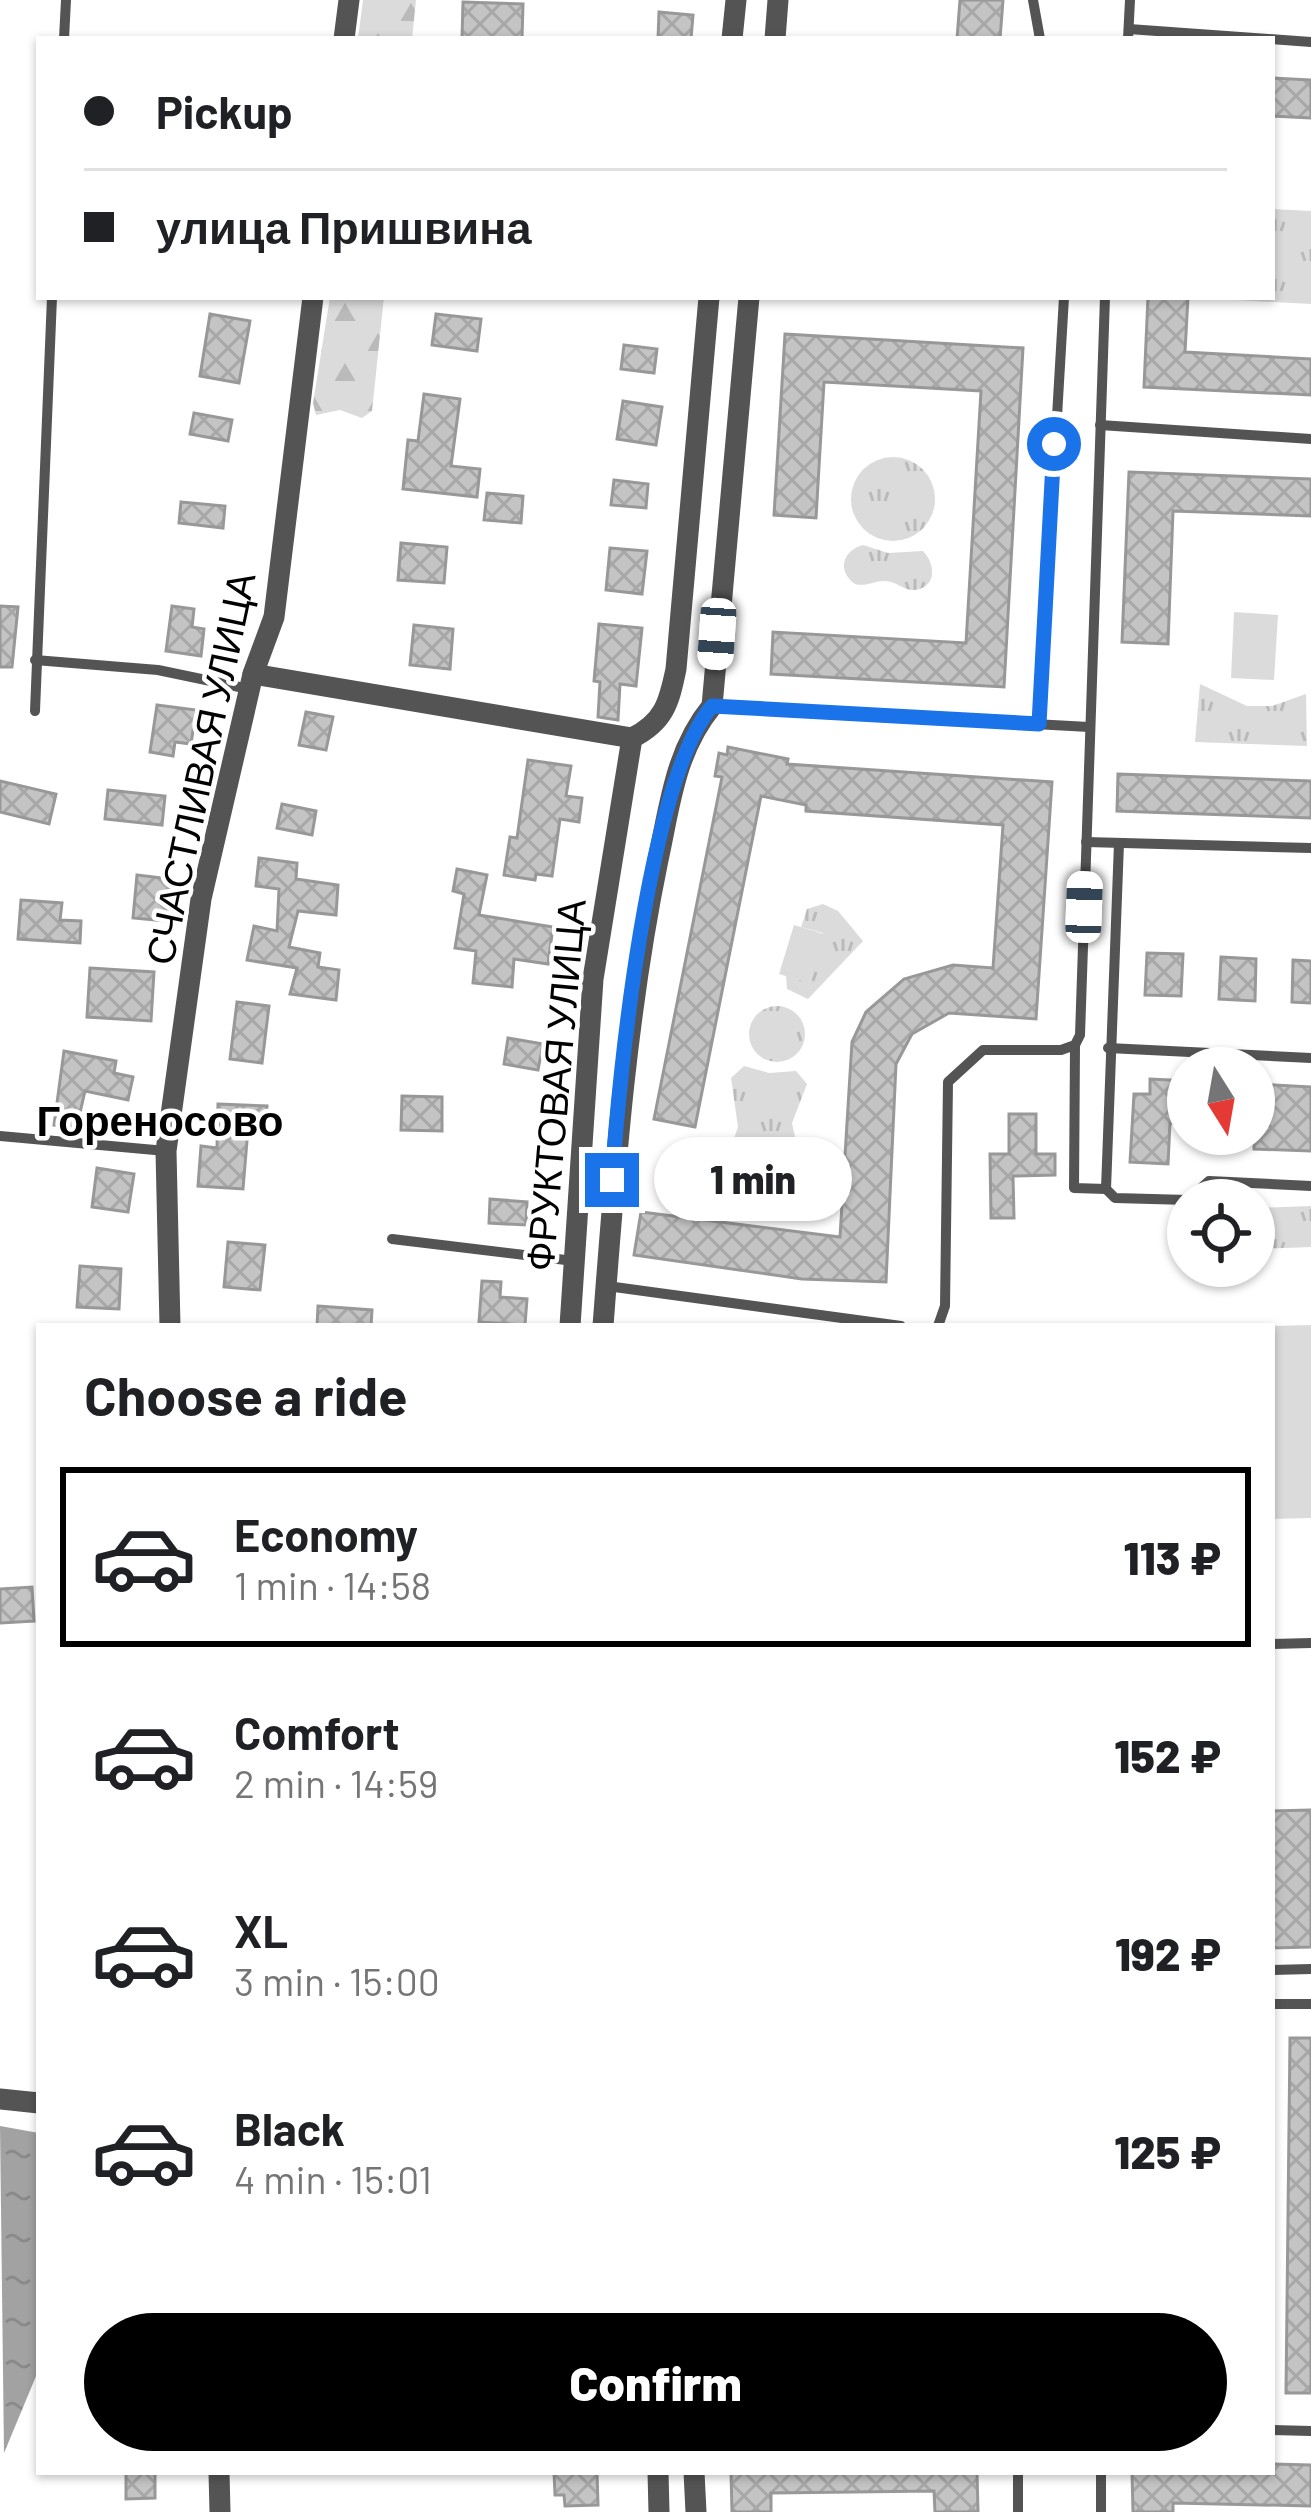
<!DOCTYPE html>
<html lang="en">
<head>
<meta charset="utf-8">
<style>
  :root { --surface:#fff; --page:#f2f2f2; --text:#202124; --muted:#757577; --line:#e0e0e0; --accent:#000 }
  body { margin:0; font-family:Barlow,sans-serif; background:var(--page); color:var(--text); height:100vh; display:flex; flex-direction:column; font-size:45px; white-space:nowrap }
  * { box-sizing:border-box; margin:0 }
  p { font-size:39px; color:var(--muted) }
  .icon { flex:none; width:66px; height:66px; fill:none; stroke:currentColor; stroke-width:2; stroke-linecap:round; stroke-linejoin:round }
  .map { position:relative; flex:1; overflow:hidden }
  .side { position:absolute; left:36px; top:1323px; width:1239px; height:1152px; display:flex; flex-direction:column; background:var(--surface); border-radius:0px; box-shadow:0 3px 9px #0004 }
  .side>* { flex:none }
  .top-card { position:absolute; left:36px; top:36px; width:1239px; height:264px; border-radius:0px; box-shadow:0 3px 9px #0004; display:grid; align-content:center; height:264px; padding:0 48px; background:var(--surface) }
  .needle { width:78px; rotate:169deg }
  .buttons { position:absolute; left:1167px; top:1047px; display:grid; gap:24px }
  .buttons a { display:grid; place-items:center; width:108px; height:108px; border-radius:50%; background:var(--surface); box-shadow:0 3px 9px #0004; font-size:60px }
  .end { position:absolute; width:54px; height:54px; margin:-27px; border:15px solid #1a73e8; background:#fff; box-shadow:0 0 0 6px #fff }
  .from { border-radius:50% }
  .bubble { position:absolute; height:84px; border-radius:42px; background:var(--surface); box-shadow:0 3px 9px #0004; font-size:39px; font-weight:800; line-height:84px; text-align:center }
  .car { position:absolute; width:36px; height:72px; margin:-36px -18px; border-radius:15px; box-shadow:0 0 9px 3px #0007; background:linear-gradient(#fff 24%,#345 0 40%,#fff 0 76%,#345 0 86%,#fff 0) }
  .top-card b { display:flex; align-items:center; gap:42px; height:114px; font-size:45px }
  .top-card b+b { border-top:3px solid var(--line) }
  .top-card i { width:30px; height:30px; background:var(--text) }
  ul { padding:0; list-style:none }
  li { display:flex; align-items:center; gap:36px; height:180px; margin:0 24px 18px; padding:0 24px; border:6px solid transparent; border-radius:0px }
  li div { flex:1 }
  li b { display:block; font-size:45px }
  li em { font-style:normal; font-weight:800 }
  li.active { border-color:var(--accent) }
  li>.icon { width:108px; height:108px; stroke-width:1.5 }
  h2 { padding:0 48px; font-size:54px; line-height:144px }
  .action { display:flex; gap:24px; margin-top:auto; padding:24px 48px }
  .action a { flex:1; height:138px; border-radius:72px; background:var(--accent); color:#fff; font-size:48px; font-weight:800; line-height:138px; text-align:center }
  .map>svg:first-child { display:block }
  .grass { fill:url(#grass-tufts) }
  .forest { fill:url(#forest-firs) }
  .pitch { fill:#dbdbdb }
  .water { fill:url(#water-ripples) }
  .building { fill:url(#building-cross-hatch); stroke:#989898; stroke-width:3 }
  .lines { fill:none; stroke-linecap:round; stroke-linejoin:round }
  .service { stroke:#545454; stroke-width:10 }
  .minor { stroke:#545454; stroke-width:21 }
  .route { stroke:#1a73e8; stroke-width:15 }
  .labels { text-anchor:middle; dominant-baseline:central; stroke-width:9; stroke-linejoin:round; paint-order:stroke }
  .street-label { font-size:39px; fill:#000; stroke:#fff }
  .neighbourhood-label { font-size:42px; font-weight:bold; fill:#000; stroke:#fff }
</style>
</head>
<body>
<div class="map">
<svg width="1311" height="2512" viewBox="0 0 1311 2512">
  <defs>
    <pattern id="grass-tufts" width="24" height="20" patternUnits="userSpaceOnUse" patternTransform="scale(3)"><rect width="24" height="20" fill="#dbdbdb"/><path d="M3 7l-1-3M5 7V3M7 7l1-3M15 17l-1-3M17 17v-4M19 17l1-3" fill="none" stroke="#bababa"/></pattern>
    <pattern id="forest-firs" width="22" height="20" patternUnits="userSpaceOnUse" patternTransform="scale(3)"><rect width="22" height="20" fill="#dbdbdb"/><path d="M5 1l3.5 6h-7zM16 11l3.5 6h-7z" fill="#bababa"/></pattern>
    <pattern id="water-ripples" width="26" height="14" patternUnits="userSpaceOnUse" patternTransform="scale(3)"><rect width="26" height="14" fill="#a2a2a2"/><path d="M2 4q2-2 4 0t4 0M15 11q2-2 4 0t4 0" fill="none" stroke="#8a8a8a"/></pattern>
    <pattern id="building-cross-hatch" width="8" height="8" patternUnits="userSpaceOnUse" patternTransform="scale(3)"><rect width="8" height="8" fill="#c4c4c4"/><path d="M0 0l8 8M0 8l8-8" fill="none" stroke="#a7a7a7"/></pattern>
  </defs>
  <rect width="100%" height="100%" fill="#fff"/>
  <g class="grass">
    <polygon points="1272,209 1311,211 1311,304 1217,299 1272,297"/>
    <circle cx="893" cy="499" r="42"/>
    <path d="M 863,545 L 888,553 L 923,551 C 935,563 938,587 915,590 C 904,591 896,581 885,581 C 873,581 867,587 855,584 C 837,571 842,551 863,545 Z"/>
    <polygon points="1200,684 1247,706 1272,706 1306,694 1307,746 1195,742"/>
    <polygon points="823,904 838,911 863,941 808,999 787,989 786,976 809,982 823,933 801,927 807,909"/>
    <circle cx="777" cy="1034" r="28"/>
    <path d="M 744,1066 L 769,1073 L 796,1071 L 807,1084 L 792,1123 L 802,1169 L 792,1190 L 778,1193 C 759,1183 745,1188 726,1182 L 722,1172 L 738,1127 L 731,1078 Z"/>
    <polygon points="1311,1206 1311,1247 1254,1249 1254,1208"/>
  </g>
  <g class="forest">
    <polygon points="363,0 416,0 412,39 358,39"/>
    <polygon points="330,297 384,297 372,411 362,418 340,410 316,415 313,403"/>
  </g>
  <g class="pitch">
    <polygon points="1234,612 1278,615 1274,680 1231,678"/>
    <polygon points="794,925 824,934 809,983 779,974"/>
    <polygon points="1311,1325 1311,1518 1272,1519 1272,1326"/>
  </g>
  <polygon class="water" points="0,2126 39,2133 39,2369 4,2453"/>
  <g class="building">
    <polygon points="960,0 1003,0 1000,39 957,39"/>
    <polygon points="463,2 523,4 522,39 462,39"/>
    <polygon points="659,12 693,15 691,39 658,39"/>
    <polygon points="1272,78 1311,80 1311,118 1272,116"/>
    <polygon points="1148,297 1188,297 1185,352 1311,359 1311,395 1144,387"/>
    <polygon points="210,314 250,321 239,383 200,376"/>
    <polygon points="436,314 481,319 477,351 432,345"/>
    <polygon points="785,334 1023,348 1004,687 771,674 773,632 966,643 981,391 824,382 816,518 774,515"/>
    <polygon points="624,345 657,349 654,373 621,369"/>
    <polygon points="424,394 460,399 451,466 480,469 477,497 403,489 408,440 418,441"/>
    <polygon points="623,401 662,407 656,445 617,439"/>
    <polygon points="194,413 232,420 228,441 190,434"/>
    <polygon points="1129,472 1311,479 1311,516 1173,511 1168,644 1122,642"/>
    <polygon points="614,480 648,484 646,508 611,505"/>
    <polygon points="487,493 523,496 521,523 484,520"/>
    <polygon points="181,502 225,506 223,528 179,523"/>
    <polygon points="401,543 447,547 444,583 398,580"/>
    <polygon points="610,548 647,551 642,594 606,590"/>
    <polygon points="0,606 18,607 12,667 0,667"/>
    <polygon points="172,606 194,609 192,627 204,629 201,656 166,651"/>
    <polygon points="599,624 642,628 636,686 620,684 618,720 598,717 600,682 594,681"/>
    <polygon points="414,625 453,629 450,669 410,665"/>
    <polygon points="157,705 196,710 191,744 175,742 173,756 150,752"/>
    <polygon points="306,712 333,717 326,750 299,745"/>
    <polygon points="728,747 788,759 787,764 1052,782 1036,1019 949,1013 912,1034 896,1064 886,1282 802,1279 634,1255 641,1212 840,1237 852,1042 866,1012 904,979 953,965 993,968 1003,825 806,811 806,805 761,796 695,1127 654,1119 722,777 715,776 719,753 727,755"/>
    <polygon points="528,760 571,766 566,796 582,798 579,822 560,819 552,876 536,874 535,880 504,875 510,837 517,838"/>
    <polygon points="1118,774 1311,781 1311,818 1117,811"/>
    <polygon points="0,781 56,794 49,824 0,812"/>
    <polygon points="108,790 165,796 162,825 105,819"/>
    <polygon points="282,804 316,811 312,835 277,828"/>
    <polygon points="259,858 297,863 296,879 338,885 336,915 298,911 289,947 320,953 318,967 339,970 336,1000 290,994 297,968 247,960 254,926 277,931 279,889 256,886"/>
    <polygon points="457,869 487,875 479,915 553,927 548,964 514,959 512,987 473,983 476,951 455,948 464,894 453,891"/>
    <polygon points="137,875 171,879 167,921 133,918"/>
    <polygon points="21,900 62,903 60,920 81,921 80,943 18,939"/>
    <polygon points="1147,953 1183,954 1181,996 1145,995"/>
    <polygon points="1221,957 1256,959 1255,1001 1219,999"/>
    <polygon points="1293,960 1311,961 1311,1003 1292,1002"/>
    <polygon points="90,968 154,972 151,1021 87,1017"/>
    <polygon points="237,1002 269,1006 262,1063 230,1059"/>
    <polygon points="508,1038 543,1044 538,1070 504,1064"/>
    <polygon points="64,1051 116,1061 114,1073 133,1077 128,1100 85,1091 76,1130 54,1125"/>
    <polygon points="1150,1079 1188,1081 1188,1124 1170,1123 1168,1164 1130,1162 1134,1094 1150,1094"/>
    <polygon points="1254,1084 1311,1087 1311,1151 1254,1149"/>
    <polygon points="402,1096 442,1097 442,1131 401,1130"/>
    <polygon points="218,1104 267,1106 266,1130 248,1129 243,1189 198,1186 201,1146 217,1148"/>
    <polygon points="1009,1114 1036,1114 1036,1154 1055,1154 1055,1175 1013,1176 1014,1218 991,1218 990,1154 1009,1154"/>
    <polygon points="97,1168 134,1174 128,1212 92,1207"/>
    <polygon points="490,1199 527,1202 526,1225 489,1223"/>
    <polygon points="228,1242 265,1245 260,1290 224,1287"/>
    <polygon points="80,1266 121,1269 119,1309 77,1307"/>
    <polygon points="482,1281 501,1282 500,1297 527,1299 525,1325 479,1322"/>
    <polygon points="318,1306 372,1310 371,1326 317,1326"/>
    <polygon points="32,1587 34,1621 0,1623 0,1589"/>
    <polygon points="1311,1810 1311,1947 1272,1948 1272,1811"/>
    <polygon points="1290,2038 1311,2038 1311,2393 1286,2393"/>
    <polygon points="1272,2464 1311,2465 1311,2506 1173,2503 1173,2512 1133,2512 1132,2472 1272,2472"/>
    <polygon points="126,2472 155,2472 155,2498 126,2499"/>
    <polygon points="554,2472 597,2472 598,2505 565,2506 564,2495 555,2495"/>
    <polygon points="731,2472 977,2472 978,2512 935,2512 934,2491 771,2493 771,2512 732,2512"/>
  </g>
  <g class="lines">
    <g class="service">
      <polyline points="1033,0 1040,39"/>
      <polyline points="1129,29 1311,42"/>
      <polyline points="64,39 66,0"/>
      <polyline points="1128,39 1130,0"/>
      <polyline points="1100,425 1311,439"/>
      <polyline points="35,660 158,670 249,689"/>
      <polyline points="712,706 1089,727"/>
      <polyline points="35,711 52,297"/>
      <polyline points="1039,724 1064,297"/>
      <polyline points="1086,842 1311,848"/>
      <polyline points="1075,1045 1074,1188 1106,1189 1119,843"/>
      <polyline points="1108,1048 1311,1058"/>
      <polyline points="0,1136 166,1151"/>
      <polyline points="1106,1189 1115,1198 1188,1200"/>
      <polyline points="1188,1200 1209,1181 1311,1186"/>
      <polyline points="392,1239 574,1261"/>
      <polyline points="607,1286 901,1326"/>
      <polyline points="938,1326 945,1306 948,1082 983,1050 1061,1050 1075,1045 1080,1035 1105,297"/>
      <polyline points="1272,1644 1311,1643"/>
      <polyline points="1272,1970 1311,1969"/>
      <polyline points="1272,2004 1311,2004"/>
      <polyline points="1272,2430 1311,2431"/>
      <polyline points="1018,2472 1018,2512"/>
      <polyline points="1101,2472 1101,2512"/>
    </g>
    <g class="minor">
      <polyline points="344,39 349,0"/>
      <polyline points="732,39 736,0"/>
      <polyline points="775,39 778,0"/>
      <polyline points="253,674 632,738"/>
      <polyline points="170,1326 166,1151 201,899 253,674 274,617 313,297"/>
      <path d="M 570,1326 L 593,979 L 632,738 C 664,722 669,703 676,669 L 709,297"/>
      <path d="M 603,1326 C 615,1169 626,1015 658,860 C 670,805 675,751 712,706 L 749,297"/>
      <polyline points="0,2099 39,2103"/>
      <polyline points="219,2472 220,2512"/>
      <polyline points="658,2472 659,2512"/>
      <polyline points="694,2472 696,2512"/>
    </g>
  </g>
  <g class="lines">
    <path class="route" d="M 612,1180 C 619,1074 648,782 712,706 L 1039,724 L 1054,444"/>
  </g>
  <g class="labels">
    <g class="street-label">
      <text transform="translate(199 768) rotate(-78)">СЧАСТЛИВАЯ УЛИЦА</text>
      <text transform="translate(554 1085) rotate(-85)">ФРУКТОВАЯ УЛИЦА</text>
    </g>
    <g class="neighbourhood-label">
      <text x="160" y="1119">Гореносово</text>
    </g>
  </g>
</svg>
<div class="buttons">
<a><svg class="needle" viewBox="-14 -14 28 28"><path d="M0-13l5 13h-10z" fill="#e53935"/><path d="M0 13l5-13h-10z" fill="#757577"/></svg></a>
<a><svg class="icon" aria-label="locate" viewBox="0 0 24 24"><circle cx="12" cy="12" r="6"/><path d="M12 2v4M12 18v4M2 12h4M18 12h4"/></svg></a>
</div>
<i class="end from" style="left:1054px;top:444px"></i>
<i class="end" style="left:612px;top:1180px"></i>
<div class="bubble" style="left:654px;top:1137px;width:198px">1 min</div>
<i class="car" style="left:717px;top:634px;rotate:184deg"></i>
<i class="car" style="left:1084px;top:907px;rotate:2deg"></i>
<div class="top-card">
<b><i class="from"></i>Pickup</b>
<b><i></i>улица Пришвина</b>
</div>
<section class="side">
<h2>Choose a ride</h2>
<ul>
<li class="active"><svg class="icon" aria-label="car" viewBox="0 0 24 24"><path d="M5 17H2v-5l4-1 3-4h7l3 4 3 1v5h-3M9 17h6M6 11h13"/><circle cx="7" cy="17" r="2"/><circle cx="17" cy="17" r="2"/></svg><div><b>Economy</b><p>1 min · 14:58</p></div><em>113 ₽</em></li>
<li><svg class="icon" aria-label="car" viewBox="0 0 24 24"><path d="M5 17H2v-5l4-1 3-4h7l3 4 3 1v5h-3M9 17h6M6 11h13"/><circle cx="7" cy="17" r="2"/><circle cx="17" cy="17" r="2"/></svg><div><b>Comfort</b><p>2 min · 14:59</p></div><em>152 ₽</em></li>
<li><svg class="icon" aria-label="car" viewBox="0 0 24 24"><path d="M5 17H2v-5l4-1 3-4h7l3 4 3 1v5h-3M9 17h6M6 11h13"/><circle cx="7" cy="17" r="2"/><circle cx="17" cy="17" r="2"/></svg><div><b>XL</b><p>3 min · 15:00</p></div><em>192 ₽</em></li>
<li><svg class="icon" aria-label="car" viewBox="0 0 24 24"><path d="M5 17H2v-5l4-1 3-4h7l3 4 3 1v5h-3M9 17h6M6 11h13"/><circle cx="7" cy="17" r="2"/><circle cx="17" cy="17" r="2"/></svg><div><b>Black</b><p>4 min · 15:01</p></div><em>125 ₽</em></li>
</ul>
<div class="action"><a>Confirm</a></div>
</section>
</div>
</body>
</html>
